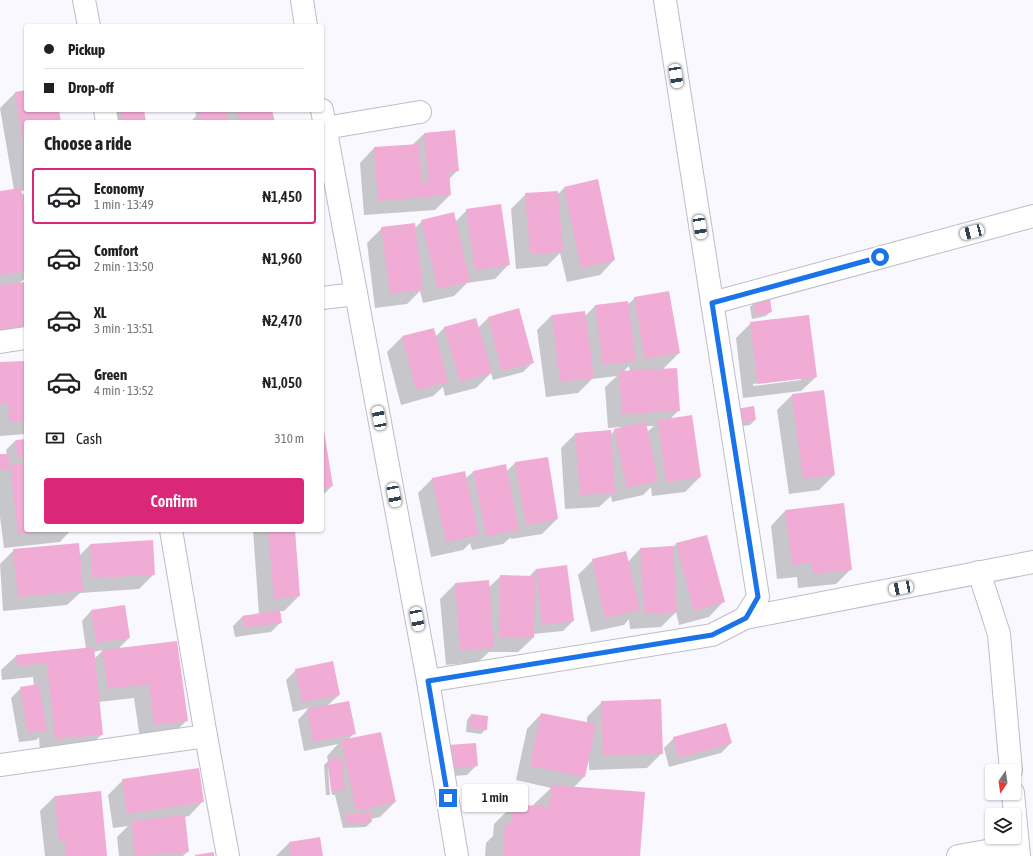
<!DOCTYPE html>
<html lang="en">
<head>
<meta charset="utf-8">
<style>
  :root { --surface:#fff; --page:#f2f2f2; --text:#202124; --muted:#757577; --line:#e0e0e0; --accent:#db2777 }
  body { margin:0; font-family:"Asap Condensed",sans-serif; background:var(--page); color:var(--text); height:100vh; display:flex; flex-direction:column; font-size:15px; white-space:nowrap }
  * { box-sizing:border-box; margin:0 }
  p { font-size:13px; color:var(--muted) }
  .icon { flex:none; width:22px; height:22px; fill:none; stroke:currentColor; stroke-width:2; stroke-linecap:round; stroke-linejoin:round }
  .map { position:relative; flex:1; overflow:hidden }
  .details { position:absolute; left:24px; top:120px; width:300px; height:412px; display:flex; flex-direction:column; background:var(--surface); border-radius:4px; box-shadow:0 1px 3px #0004 }
  .details>* { flex:none }
  .banner { position:absolute; left:24px; top:24px; width:300px; height:88px; border-radius:4px; box-shadow:0 1px 3px #0004; display:grid; align-content:center; height:88px; padding:0 20px; background:var(--surface) }
  .needle { width:26px; rotate:193deg }
  .controls { position:absolute; left:985px; top:764px; display:grid; gap:8px }
  .controls a { display:grid; place-items:center; width:36px; height:36px; border-radius:4px; background:var(--surface); box-shadow:0 1px 3px #0004; font-size:20px }
  .end { position:absolute; width:18px; height:18px; margin:-9px; border:5px solid #1a73e8; background:#fff; box-shadow:0 0 0 2px #fff }
  .from { border-radius:50% }
  .bubble { position:absolute; height:28px; border-radius:4px; background:var(--surface); box-shadow:0 1px 3px #0004; font-size:13px; font-weight:600; line-height:28px; text-align:center }
  .car { position:absolute; width:12px; height:24px; margin:-12px -6px; border-radius:5px; box-shadow:0 0 3px 1px #0007; background:linear-gradient(#fff 24%,#345 0 40%,#fff 0 76%,#345 0 86%,#fff 0) }
  .banner b { display:flex; align-items:center; gap:14px; height:38px; font-size:15px }
  .banner b+b { border-top:1px solid var(--line) }
  .banner i { width:10px; height:10px; background:var(--text) }
  ul { padding:0; list-style:none }
  li { display:flex; align-items:center; gap:12px; height:56px; margin:0 8px 6px; padding:0 12px; border:2px solid transparent; border-radius:4px }
  li div { flex:1 }
  li b { display:block; font-size:15px }
  li em { font-style:normal; font-weight:600 }
  li.active { border-color:var(--accent) }
  li>.icon { width:36px; height:36px; stroke-width:1.5 }
  h2 { padding:0 20px; font-size:18px; line-height:48px }
  .pay { display:flex; align-items:center; gap:10px; height:44px; padding:0 20px; font-size:15px }
  .pay p { margin-inline-start:auto }
  .button { display:flex; gap:8px; margin-top:auto; padding:8px 20px }
  .button a { flex:1; height:46px; border-radius:4px; background:var(--accent); color:#fff; font-size:16px; font-weight:600; line-height:46px; text-align:center }
  .map>svg:first-child { display:block }
  .shadow { fill:#0003; fill-rule:evenodd }
  .building { fill:#f0acd5 }
  .lines { fill:none; stroke-linecap:round; stroke-linejoin:round }
  .minor-casing { stroke:#bebcca; stroke-width:24 }
  .minor { stroke:#fff; stroke-width:22 }
  .route { stroke:#1a73e8; stroke-width:5 }
</style>
</head>
<body>
<div class="map">
<svg width="1033" height="856" viewBox="0 0 1033 856">
  <rect width="100%" height="100%" fill="#f9f8fe"/>
  <g class="shadow">
    <polygon points="26,91 26,110 58,110 60,122 26,122 26,190 21,191 21,196 26,192 26,277 19,284 26,283 26,338 0,342 0,192 14,190 0,108 15,93"/>
    <polygon points="109,110 143,110 145,122 111,122"/>
    <polygon points="195,110 271,110 274,122 190,122 196,116"/>
    <polygon points="454,131 458,170 449,179 450,195 435,210 364,215 360,163 374,148 412,145 424,134"/>
    <polygon points="564,188 614,260 600,275 567,282 560,253 547,266 516,269 511,209 526,194 557,195"/>
    <polygon points="467,210 509,264 495,279 467,283 454,296 423,303 420,291 407,304 375,308 367,243 382,228 415,228 422,221 455,222"/>
    <path d="M 635,298 L 679,353 L 662,370 L 679,410 L 670,419 L 700,477 L 685,492 L 652,496 L 651,487 L 643,495 L 612,502 L 611,496 L 599,507 L 565,509 L 561,448 L 575,434 L 610,435 L 615,430 L 621,429 L 621,427 L 608,428 L 605,387 L 617,376 L 592,379 L 578,393 L 546,397 L 537,330 L 552,315 L 585,316 L 595,306 L 627,302 L 627,305 ZM 629,366 L 630,372 L 623,372 ZM 645,426 L 654,426 L 647,432 Z"/>
    <polygon points="754,303 771,311 766,316 752,319 750,307"/>
    <polygon points="488,318 533,362 523,372 493,380 491,373 476,388 445,396 443,387 433,396 401,405 387,352 402,337 433,329 435,337 444,328 475,320 478,328"/>
    <path d="M 751,323 L 816,377 L 801,391 L 743,398 L 736,338 ZM 801,378 L 801,380 L 753,386 L 753,384 Z"/>
    <polygon points="26,362 26,434 0,436 0,363"/>
    <polygon points="823,391 834,475 819,490 789,494 777,410 792,395"/>
    <polygon points="727,416 755,420 750,425 729,428"/>
    <polygon points="322,420 332,486 322,496"/>
    <polygon points="16,440 26,440 26,530 71,530 60,542 4,548 0,517 0,455 7,455 6,450"/>
    <polygon points="515,463 557,519 542,534 511,539 511,537 503,544 472,550 470,543 463,550 431,557 418,493 432,479 465,479 473,472 505,465 506,472"/>
    <polygon points="785,511 851,569 836,584 798,588 797,577 777,579 771,526"/>
    <polygon points="253,530 294,530 299,596 284,611 280,611 281,622 271,632 235,637 233,626 243,616 259,614"/>
    <polygon points="676,544 723,602 709,617 679,625 676,612 661,627 630,629 629,619 624,625 591,632 578,575 593,560 628,562 640,549 673,547"/>
    <polygon points="90,545 154,574 139,589 80,593 67,605 3,611 0,564 14,550 79,556"/>
    <polygon points="536,569 573,621 563,631 533,634 533,638 518,652 489,652 478,662 446,665 440,599 455,584 488,588 501,576 529,577"/>
    <path d="M 91,611 L 129,638 L 118,649 L 187,720 L 172,735 L 140,739 L 134,698 L 98,702 L 102,734 L 87,749 L 40,753 L 39,737 L 36,740 L 19,742 L 11,698 L 21,688 L 34,686 L 33,677 L 2,680 L 1,670 L 16,656 L 86,649 L 82,621 ZM 103,650 L 94,659 L 93,652 Z"/>
    <polygon points="296,670 339,695 327,706 354,733 348,740 395,802 380,817 370,819 371,822 366,827 343,828 335,795 332,795 328,767 330,795 326,795 324,765 328,761 327,756 338,744 304,751 298,720 309,708 293,712 286,680"/>
    <polygon points="602,702 662,753 647,768 589,770 589,760 584,777 573,788 639,856 485,856 486,843 493,836 494,824 513,805 532,806 551,788 516,780 527,729 541,714 587,724 587,717"/>
    <polygon points="471,715 486,729 481,734 466,732 467,720"/>
    <polygon points="674,738 731,743 721,753 669,767 664,748"/>
    <polygon points="438,756 477,765 467,775 440,777"/>
    <polygon points="123,780 203,801 189,816 184,817 188,851 183,856 119,856 117,837 128,826 113,828 108,795"/>
    <polygon points="55,796 106,856 45,856 40,811"/>
    <polygon points="319,838 322,856 276,856 289,843"/>
  </g>
  <g class="building">
    <polygon points="26,90 26,110 59,110 61,122 26,122 25,156 15,92"/>
    <polygon points="120,110 144,110 146,122 122,122"/>
    <polygon points="208,110 226,110 229,122 201,122 198,112"/>
    <polygon points="237,110 272,110 275,122 240,122"/>
    <polygon points="455,130 459,171 449,172 451,195 378,201 374,147 419,144 422,183 428,182 424,133"/>
    <polygon points="598,179 615,260 581,268 564,187"/>
    <polygon points="21,188 26,217 26,271 0,275 0,191"/>
    <polygon points="558,191 563,252 530,254 525,193"/>
    <polygon points="501,204 510,265 475,270 466,209"/>
    <polygon points="454,212 470,282 438,289 421,220"/>
    <polygon points="415,223 423,290 390,294 381,227"/>
    <polygon points="26,282 26,326 0,329 0,285"/>
    <polygon points="669,291 680,353 645,359 634,297"/>
    <polygon points="770,299 772,312 756,315 754,302"/>
    <polygon points="628,301 636,361 603,365 595,305"/>
    <polygon points="519,308 534,363 502,371 488,317"/>
    <polygon points="585,311 594,378 560,382 552,315"/>
    <polygon points="809,315 817,377 758,384 750,322"/>
    <polygon points="476,318 492,373 460,382 444,327"/>
    <polygon points="434,328 448,382 416,390 402,336"/>
    <polygon points="26,361 26,421 9,422 8,403 0,403 0,362"/>
    <polygon points="677,368 680,411 622,414 619,371"/>
    <polygon points="824,390 835,475 803,479 792,394"/>
    <polygon points="754,406 756,420 734,424 731,410"/>
    <polygon points="692,415 701,477 666,482 658,420"/>
    <polygon points="322,419 333,486 322,488"/>
    <polygon points="646,422 658,481 627,488 614,429"/>
    <polygon points="611,430 615,493 580,495 575,433"/>
    <polygon points="26,439 26,458 17,458 16,440"/>
    <rect x="0" y="454" width="9" height="16"/>
    <polygon points="548,457 558,519 526,525 515,462"/>
    <polygon points="26,463 26,530 43,531 18,534 10,465"/>
    <polygon points="506,464 519,530 486,536 473,471"/>
    <polygon points="465,471 479,535 446,542 432,478"/>
    <polygon points="844,503 852,570 813,574 811,563 792,565 785,510"/>
    <polygon points="268,530 295,530 300,596 274,599"/>
    <polygon points="707,535 725,602 694,611 676,543"/>
    <polygon points="153,540 155,575 92,578 90,544"/>
    <polygon points="79,543 83,591 18,597 13,549"/>
    <polygon points="673,546 677,612 644,614 640,548"/>
    <polygon points="626,551 640,610 605,618 592,559"/>
    <polygon points="567,565 574,621 542,625 536,569"/>
    <polygon points="500,575 535,576 534,638 499,637"/>
    <polygon points="489,580 494,648 460,650 455,583"/>
    <polygon points="125,605 130,638 96,643 91,610"/>
    <polygon points="280,610 282,623 244,628 242,616"/>
    <polygon points="177,641 188,721 154,725 149,684 108,689 102,650"/>
    <polygon points="94,647 103,735 55,739 47,663 17,666 16,655"/>
    <polygon points="333,661 340,695 302,702 295,669"/>
    <polygon points="39,684 47,730 28,733 20,687"/>
    <polygon points="661,699 663,754 603,755 601,701"/>
    <polygon points="349,701 356,734 313,742 307,709"/>
    <polygon points="541,713 596,724 585,777 530,766"/>
    <polygon points="471,714 488,716 487,730 470,728"/>
    <polygon points="726,723 732,743 679,758 673,737"/>
    <polygon points="381,732 396,802 356,811 341,740"/>
    <polygon points="476,743 478,766 449,768 448,745"/>
    <polygon points="342,758 345,790 331,791 328,759"/>
    <polygon points="199,768 204,802 127,814 122,779"/>
    <polygon points="551,785 645,792 640,856 503,856 505,823 511,823 513,804 550,807"/>
    <polygon points="101,791 107,856 66,856 65,842 59,842 55,796"/>
    <polygon points="371,812 372,822 347,824 346,814"/>
    <polygon points="185,815 189,852 135,856 131,821"/>
    <polygon points="320,837 323,856 291,856 289,842"/>
    <polygon points="214,852 214,856 195,856 195,855"/>
  </g>
  <g class="lines">
    <g class="minor-casing">
      <g id="minor">
        <polyline points="84,0 89,26"/>
        <polyline points="302,0 306,26"/>
        <polyline points="105,110 107,122"/>
        <polyline points="322,110 428,681 457,856"/>
        <polyline points="325,128 420,112"/>
        <polyline points="322,298 356,294"/>
        <polyline points="712,303 1033,216"/>
        <polyline points="0,342 26,338"/>
        <polyline points="171,530 206,736 228,856"/>
        <polyline points="979,572 999,634 1011,771"/>
        <polyline points="745,618 1033,562"/>
        <polyline points="428,681 712,635 745,618 758,597 665,0"/>
        <polyline points="0,765 206,736"/>
        <polyline points="1013,793 1019,856"/>
        <polyline points="958,856 992,850 1010,856"/>
      </g>
    </g>
    <use href="#minor" class="minor"/>
  </g>
  <g class="lines">
    <polyline class="route" points="448,798 428,681 712,635 746,618 758,597 712,303 880,257"/>
  </g>
</svg>
<div class="controls">
<a><svg class="needle" viewBox="-14 -14 28 28"><path d="M0-13l5 13h-10z" fill="#e53935"/><path d="M0 13l5-13h-10z" fill="#757577"/></svg></a>
<a><svg class="icon" aria-label="layers" viewBox="0 0 24 24"><path d="M12 4l9 5-9 5-9-5zM3 14l9 5 9-5"/></svg></a>
</div>
<i class="end from" style="left:880px;top:257px"></i>
<i class="end" style="left:448px;top:798px"></i>
<div class="bubble" style="left:462px;top:784px;width:66px">1 min</div>
<i class="car" style="left:676px;top:76px;rotate:171deg"></i>
<i class="car" style="left:700px;top:227px;rotate:171deg"></i>
<i class="car" style="left:972px;top:232px;rotate:255deg"></i>
<i class="car" style="left:379px;top:418px;rotate:349deg"></i>
<i class="car" style="left:394px;top:495px;rotate:169deg"></i>
<i class="car" style="left:901px;top:588px;rotate:259deg"></i>
<i class="car" style="left:417px;top:619px;rotate:169deg"></i>
<div class="banner">
<b><i class="from"></i>Pickup</b>
<b><i></i>Drop-off</b>
</div>
<section class="details">
<h2>Choose a ride</h2>
<ul>
<li class="active"><svg class="icon" aria-label="car" viewBox="0 0 24 24"><path d="M5 17H2v-5l4-1 3-4h7l3 4 3 1v5h-3M9 17h6M6 11h13"/><circle cx="7" cy="17" r="2"/><circle cx="17" cy="17" r="2"/></svg><div><b>Economy</b><p>1 min · 13:49</p></div><em>₦1,450</em></li>
<li><svg class="icon" aria-label="car" viewBox="0 0 24 24"><path d="M5 17H2v-5l4-1 3-4h7l3 4 3 1v5h-3M9 17h6M6 11h13"/><circle cx="7" cy="17" r="2"/><circle cx="17" cy="17" r="2"/></svg><div><b>Comfort</b><p>2 min · 13:50</p></div><em>₦1,960</em></li>
<li><svg class="icon" aria-label="car" viewBox="0 0 24 24"><path d="M5 17H2v-5l4-1 3-4h7l3 4 3 1v5h-3M9 17h6M6 11h13"/><circle cx="7" cy="17" r="2"/><circle cx="17" cy="17" r="2"/></svg><div><b>XL</b><p>3 min · 13:51</p></div><em>₦2,470</em></li>
<li><svg class="icon" aria-label="car" viewBox="0 0 24 24"><path d="M5 17H2v-5l4-1 3-4h7l3 4 3 1v5h-3M9 17h6M6 11h13"/><circle cx="7" cy="17" r="2"/><circle cx="17" cy="17" r="2"/></svg><div><b>Green</b><p>4 min · 13:52</p></div><em>₦1,050</em></li>
</ul>
<div class="pay"><svg class="icon" aria-label="cash" viewBox="0 0 24 24"><path d="M3 7h18v10H3z"/><circle cx="12" cy="12" r="2"/></svg>Cash<p>310 m</p></div>
<div class="button"><a>Confirm</a></div>
</section>
</div>
</body>
</html>
